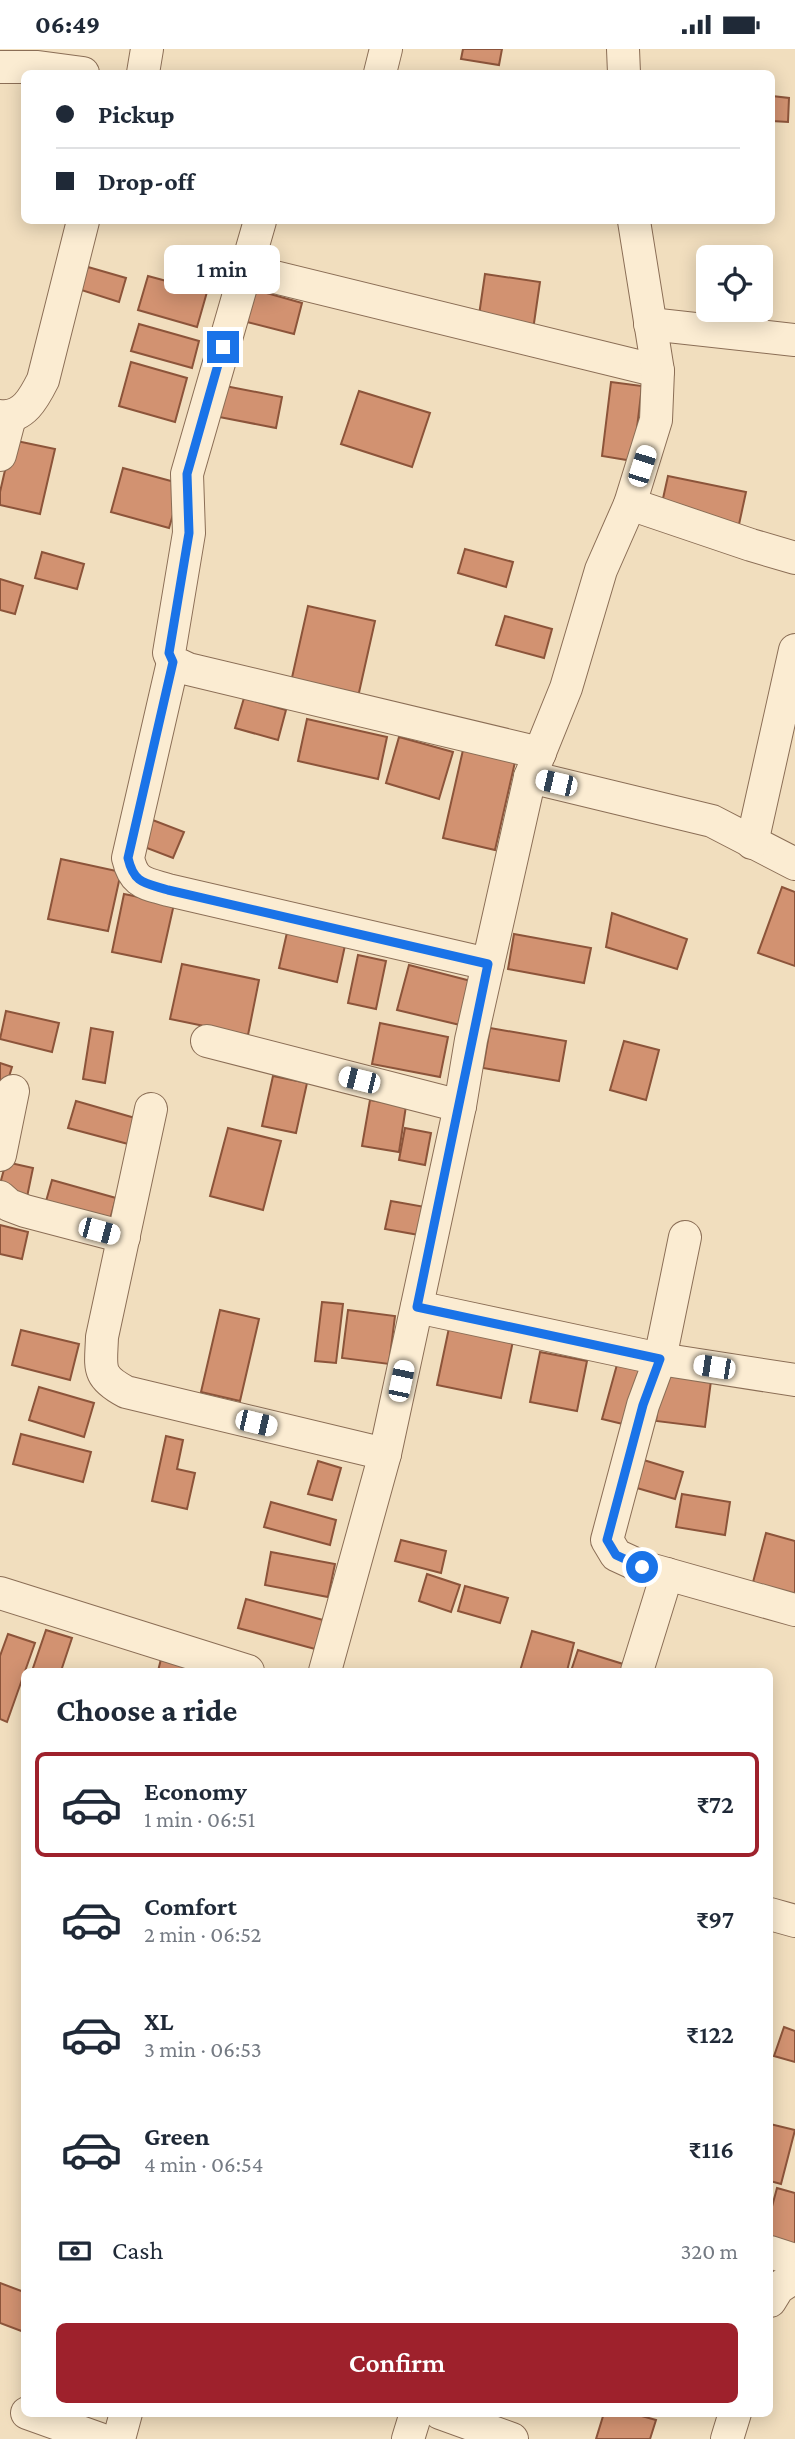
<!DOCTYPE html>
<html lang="en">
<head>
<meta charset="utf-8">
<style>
  :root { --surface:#fff; --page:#f6f6f7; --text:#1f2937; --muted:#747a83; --line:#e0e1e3; --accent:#9e212c }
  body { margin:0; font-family:"Crimson Pro",serif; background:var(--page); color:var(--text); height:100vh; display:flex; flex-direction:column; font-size:26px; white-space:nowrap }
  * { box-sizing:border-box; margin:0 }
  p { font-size:23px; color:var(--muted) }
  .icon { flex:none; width:38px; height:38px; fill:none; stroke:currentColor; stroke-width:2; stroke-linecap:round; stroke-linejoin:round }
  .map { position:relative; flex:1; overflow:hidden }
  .sheet { position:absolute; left:21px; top:1619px; width:752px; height:749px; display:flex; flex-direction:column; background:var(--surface); border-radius:10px; box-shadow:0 4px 18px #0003 }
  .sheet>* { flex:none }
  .hud { position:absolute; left:21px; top:21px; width:754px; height:154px; border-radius:10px; box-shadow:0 4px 18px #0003; display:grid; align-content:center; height:154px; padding:0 35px; background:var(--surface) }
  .buttons { position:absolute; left:696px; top:196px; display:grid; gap:14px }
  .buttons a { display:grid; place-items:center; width:77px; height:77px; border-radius:10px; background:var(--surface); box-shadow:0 4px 18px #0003; font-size:35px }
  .end { position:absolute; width:32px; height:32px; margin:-16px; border:9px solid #1a73e8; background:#fff; box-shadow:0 0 0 4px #fff }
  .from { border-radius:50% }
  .bubble { position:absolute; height:49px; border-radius:10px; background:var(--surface); box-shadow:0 4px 18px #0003; font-size:23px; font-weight:600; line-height:49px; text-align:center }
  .car { position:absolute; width:21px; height:42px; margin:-21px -10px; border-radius:9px; box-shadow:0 0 5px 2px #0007; background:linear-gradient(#fff 24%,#345 0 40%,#fff 0 76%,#345 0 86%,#fff 0) }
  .hud b { display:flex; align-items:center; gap:24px; height:66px; font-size:26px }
  .hud b+b { border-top:2px solid var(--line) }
  .hud i { width:18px; height:18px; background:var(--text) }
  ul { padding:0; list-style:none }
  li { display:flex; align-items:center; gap:21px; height:105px; margin:0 14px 10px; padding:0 21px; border:4px solid transparent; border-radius:10px }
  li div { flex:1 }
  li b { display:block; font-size:26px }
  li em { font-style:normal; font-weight:600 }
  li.on { border-color:var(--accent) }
  li>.icon { width:63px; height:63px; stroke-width:1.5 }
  h2 { padding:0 35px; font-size:32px; line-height:84px }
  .pay { display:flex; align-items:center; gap:18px; height:77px; padding:0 35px; font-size:26px }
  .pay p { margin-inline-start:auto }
  .cta { display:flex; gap:14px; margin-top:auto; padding:14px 35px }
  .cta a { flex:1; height:80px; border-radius:10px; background:var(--accent); color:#fff; font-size:28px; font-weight:600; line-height:80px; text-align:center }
  .status { display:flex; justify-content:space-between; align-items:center; height:49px; padding:0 35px; background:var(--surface); direction:ltr }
  .status svg { height:19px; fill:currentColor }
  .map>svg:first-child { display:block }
  .building { fill:#d29271; stroke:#8c543a; stroke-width:2 }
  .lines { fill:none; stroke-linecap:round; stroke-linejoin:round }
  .minor-casing { stroke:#8b6e56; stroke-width:34 }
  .minor { stroke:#fbecd2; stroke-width:32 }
  .route { stroke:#1a73e8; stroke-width:9 }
</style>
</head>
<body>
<div class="status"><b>06:49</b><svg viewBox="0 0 49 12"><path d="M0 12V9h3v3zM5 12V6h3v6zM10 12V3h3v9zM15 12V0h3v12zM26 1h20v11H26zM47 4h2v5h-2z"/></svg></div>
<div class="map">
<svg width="795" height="2390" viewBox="0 0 795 2390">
  <rect width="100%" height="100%" fill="#f1debe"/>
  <g class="building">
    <polygon points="463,0 502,0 499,16 461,10"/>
    <polygon points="772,47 789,49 788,73 772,72"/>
    <polygon points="88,218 126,229 119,253 78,240"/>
    <polygon points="485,225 540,233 533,281 478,273"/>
    <polygon points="148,227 207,243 197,278 138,261"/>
    <polygon points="252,240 302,254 294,285 243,272"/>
    <polygon points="139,275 199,292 192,319 131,302"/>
    <polygon points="131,313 187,329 175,373 119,357"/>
    <polygon points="611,333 642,337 633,412 602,407"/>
    <polygon points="220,336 282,348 276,379 214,367"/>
    <polygon points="359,342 430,364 412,418 341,395"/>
    <polygon points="12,391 55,400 40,465 0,456 0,443"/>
    <polygon points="123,419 182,435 169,479 111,463"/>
    <polygon points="668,427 746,443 738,480 660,463"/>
    <polygon points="465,500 513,513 506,538 458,524"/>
    <polygon points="42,503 84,515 77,540 35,529"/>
    <polygon points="0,530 23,537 15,565 0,561"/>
    <polygon points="308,557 375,572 358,648 291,633"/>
    <polygon points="505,567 552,580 544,609 496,596"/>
    <polygon points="244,649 286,661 278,691 235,679"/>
    <polygon points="307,670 387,688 378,730 298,712"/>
    <polygon points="399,688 453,703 439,750 386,734"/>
    <polygon points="463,701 515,713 495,801 443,789"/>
    <polygon points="150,770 184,783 173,809 139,796"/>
    <polygon points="61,810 121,823 108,882 48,870"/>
    <polygon points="782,838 795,843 795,917 758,904"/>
    <polygon points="124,845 174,855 161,913 112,903"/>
    <polygon points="612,864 687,890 677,920 606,898"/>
    <polygon points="288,879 346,892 337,933 279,919"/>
    <polygon points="514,885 591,899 584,934 508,920"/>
    <polygon points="358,906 386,912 376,960 348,954"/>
    <polygon points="182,915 259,931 248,986 170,970"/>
    <polygon points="409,916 471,932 460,976 397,961"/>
    <polygon points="6,962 59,974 52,1003 0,990"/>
    <polygon points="380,974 448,988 440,1028 372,1015"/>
    <polygon points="91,979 113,983 105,1034 83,1030"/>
    <polygon points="490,979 566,992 559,1032 483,1019"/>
    <polygon points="624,992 659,1001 646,1051 610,1041"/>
    <polygon points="0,1014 12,1018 3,1047 0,1046"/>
    <polygon points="273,1027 307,1034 296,1084 262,1077"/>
    <polygon points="370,1051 406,1057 399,1103 362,1097"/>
    <polygon points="76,1052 135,1069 128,1095 68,1079"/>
    <polygon points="228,1079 281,1092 263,1161 210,1147"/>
    <polygon points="405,1079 431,1084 425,1116 399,1111"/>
    <polygon points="6,1113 33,1119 27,1148 0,1135"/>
    <polygon points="52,1131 116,1149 107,1181 43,1163"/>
    <polygon points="391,1152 425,1158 419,1186 385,1180"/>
    <polygon points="0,1176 28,1183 22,1210 0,1205"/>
    <polygon points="322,1253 343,1255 336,1314 315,1312"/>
    <polygon points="220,1261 259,1270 240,1352 201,1343"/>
    <polygon points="348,1261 395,1267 389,1315 342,1309"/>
    <polygon points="449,1279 513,1292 501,1349 437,1336"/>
    <polygon points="21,1281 79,1295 70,1331 12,1316"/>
    <polygon points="540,1303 587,1312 577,1362 530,1353"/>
    <polygon points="618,1312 647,1320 631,1377 602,1370"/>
    <polygon points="663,1318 712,1324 705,1378 656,1372"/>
    <polygon points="39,1338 94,1354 84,1388 29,1371"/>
    <polygon points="21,1385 91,1403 83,1433 13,1415"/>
    <polygon points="166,1387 183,1391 177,1420 195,1424 187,1460 152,1452"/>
    <polygon points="637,1409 683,1423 675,1450 630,1437"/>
    <polygon points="318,1412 341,1419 332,1451 308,1445"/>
    <polygon points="682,1445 730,1453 725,1486 676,1478"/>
    <polygon points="271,1453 336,1471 330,1496 264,1478"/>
    <polygon points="766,1484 795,1492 795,1548 752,1537"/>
    <polygon points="401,1491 446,1502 441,1524 395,1512"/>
    <polygon points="271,1503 335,1515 328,1548 265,1536"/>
    <polygon points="427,1525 460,1536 451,1563 419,1552"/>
    <polygon points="465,1537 508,1549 500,1574 458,1562"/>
    <polygon points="246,1550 323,1571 315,1600 238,1579"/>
    <polygon points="46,1581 72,1589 61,1622 32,1622"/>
    <polygon points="532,1582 574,1594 567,1622 520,1622"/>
    <polygon points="8,1585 35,1594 7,1673 0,1670 0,1607"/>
    <polygon points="578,1601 636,1619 635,1622 571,1622"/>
    <polygon points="161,1610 198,1622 158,1622"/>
    <polygon points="784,1978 795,1982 795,2013 774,2007"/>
    <polygon points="770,2075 795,2081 781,2135 770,2132"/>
    <polygon points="777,2139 795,2144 795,2200 770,2193 770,2165"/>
    <polygon points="0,2234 24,2243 24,2283 0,2274"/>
    <polygon points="604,2364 631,2364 656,2371 650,2390 596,2390"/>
  </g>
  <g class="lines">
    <g class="minor-casing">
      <g id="minor">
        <polyline points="623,0 624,24"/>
        <polyline points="0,18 38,18 83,24"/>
        <polyline points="143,24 147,0"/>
        <polyline points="380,24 386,0"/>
        <polyline points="260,172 187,425 189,484 169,604 173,613 188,620 540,704"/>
        <polyline points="246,221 658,322"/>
        <polyline points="650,275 795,291"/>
        <path d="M 0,367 C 23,370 34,349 43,331 L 83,172"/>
        <polyline points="0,406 10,368"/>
        <polyline points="630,455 751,496 795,509"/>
        <path d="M 173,613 L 128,809 C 134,835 145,834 168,841 L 488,915"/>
        <polyline points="530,728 712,772 795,815"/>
        <polyline points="752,794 795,601"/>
        <polyline points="207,992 460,1057"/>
        <path d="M 151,1060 L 102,1288 C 101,1319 96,1327 126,1343 L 385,1405"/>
        <polyline points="0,1106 13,1042"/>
        <polyline points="0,1148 9,1156 25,1162 124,1188"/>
        <polyline points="685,1188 660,1310 643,1356 607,1491 616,1506 642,1518 795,1561"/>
        <polyline points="417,1258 660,1310 795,1331"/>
        <polyline points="0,1544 248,1622"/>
        <polyline points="325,1622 385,1405 460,1057 471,991 530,728 566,639 601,521 630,455 656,371 658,322 634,172"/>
        <polyline points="637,1622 667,1525"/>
        <polyline points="770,1865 795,1872"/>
        <polyline points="770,2203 795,2211"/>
        <polyline points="770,2252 778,2239 795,2228"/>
        <polyline points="27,2364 100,2390"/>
        <polyline points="440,2364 512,2390"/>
        <polyline points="119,2390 126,2364"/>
        <polyline points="408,2390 416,2364"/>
        <polyline points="727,2390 735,2364"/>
      </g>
    </g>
    <use href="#minor" class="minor"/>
  </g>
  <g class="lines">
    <path class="route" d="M 223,298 L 187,425 L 189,484 L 169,604 L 173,613 L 128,809 C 134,835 145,834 168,841 L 488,915 L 417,1258 L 660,1310 L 643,1356 L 607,1491 L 616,1506 L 642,1518"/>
  </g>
</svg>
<div class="buttons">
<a><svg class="icon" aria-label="locate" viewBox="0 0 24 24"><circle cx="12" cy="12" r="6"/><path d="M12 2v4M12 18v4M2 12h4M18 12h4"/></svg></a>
</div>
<i class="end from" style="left:642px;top:1518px"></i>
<i class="end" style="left:223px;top:298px"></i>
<div class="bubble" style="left:164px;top:196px;width:116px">1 min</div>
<i class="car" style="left:642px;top:417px;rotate:18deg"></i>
<i class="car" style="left:556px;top:734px;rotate:283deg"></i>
<i class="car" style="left:359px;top:1031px;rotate:284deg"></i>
<i class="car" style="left:99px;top:1182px;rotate:105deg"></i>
<i class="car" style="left:714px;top:1318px;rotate:279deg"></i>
<i class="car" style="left:401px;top:1332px;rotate:12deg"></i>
<i class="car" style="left:256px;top:1374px;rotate:103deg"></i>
<div class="hud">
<b><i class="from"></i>Pickup</b>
<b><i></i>Drop-off</b>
</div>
<section class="sheet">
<h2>Choose a ride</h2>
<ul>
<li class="on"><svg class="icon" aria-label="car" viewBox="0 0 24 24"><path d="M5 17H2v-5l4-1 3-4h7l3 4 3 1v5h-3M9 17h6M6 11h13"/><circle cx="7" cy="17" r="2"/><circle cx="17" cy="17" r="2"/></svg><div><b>Economy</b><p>1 min · 06:51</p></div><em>₹72</em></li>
<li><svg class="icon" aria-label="car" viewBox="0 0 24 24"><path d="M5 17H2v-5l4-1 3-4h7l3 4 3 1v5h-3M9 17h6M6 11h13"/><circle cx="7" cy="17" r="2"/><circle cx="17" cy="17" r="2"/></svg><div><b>Comfort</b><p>2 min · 06:52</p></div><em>₹97</em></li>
<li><svg class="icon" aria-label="car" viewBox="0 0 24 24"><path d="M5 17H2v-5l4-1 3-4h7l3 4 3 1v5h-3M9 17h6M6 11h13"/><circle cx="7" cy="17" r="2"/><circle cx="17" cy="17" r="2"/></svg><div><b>XL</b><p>3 min · 06:53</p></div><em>₹122</em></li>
<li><svg class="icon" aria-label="car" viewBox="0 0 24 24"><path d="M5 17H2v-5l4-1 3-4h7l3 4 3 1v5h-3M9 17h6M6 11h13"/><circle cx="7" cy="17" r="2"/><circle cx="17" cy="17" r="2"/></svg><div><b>Green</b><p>4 min · 06:54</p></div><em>₹116</em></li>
</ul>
<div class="pay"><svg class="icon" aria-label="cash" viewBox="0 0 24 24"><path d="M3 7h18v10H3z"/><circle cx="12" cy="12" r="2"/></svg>Cash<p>320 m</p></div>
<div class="cta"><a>Confirm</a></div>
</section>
</div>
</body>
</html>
